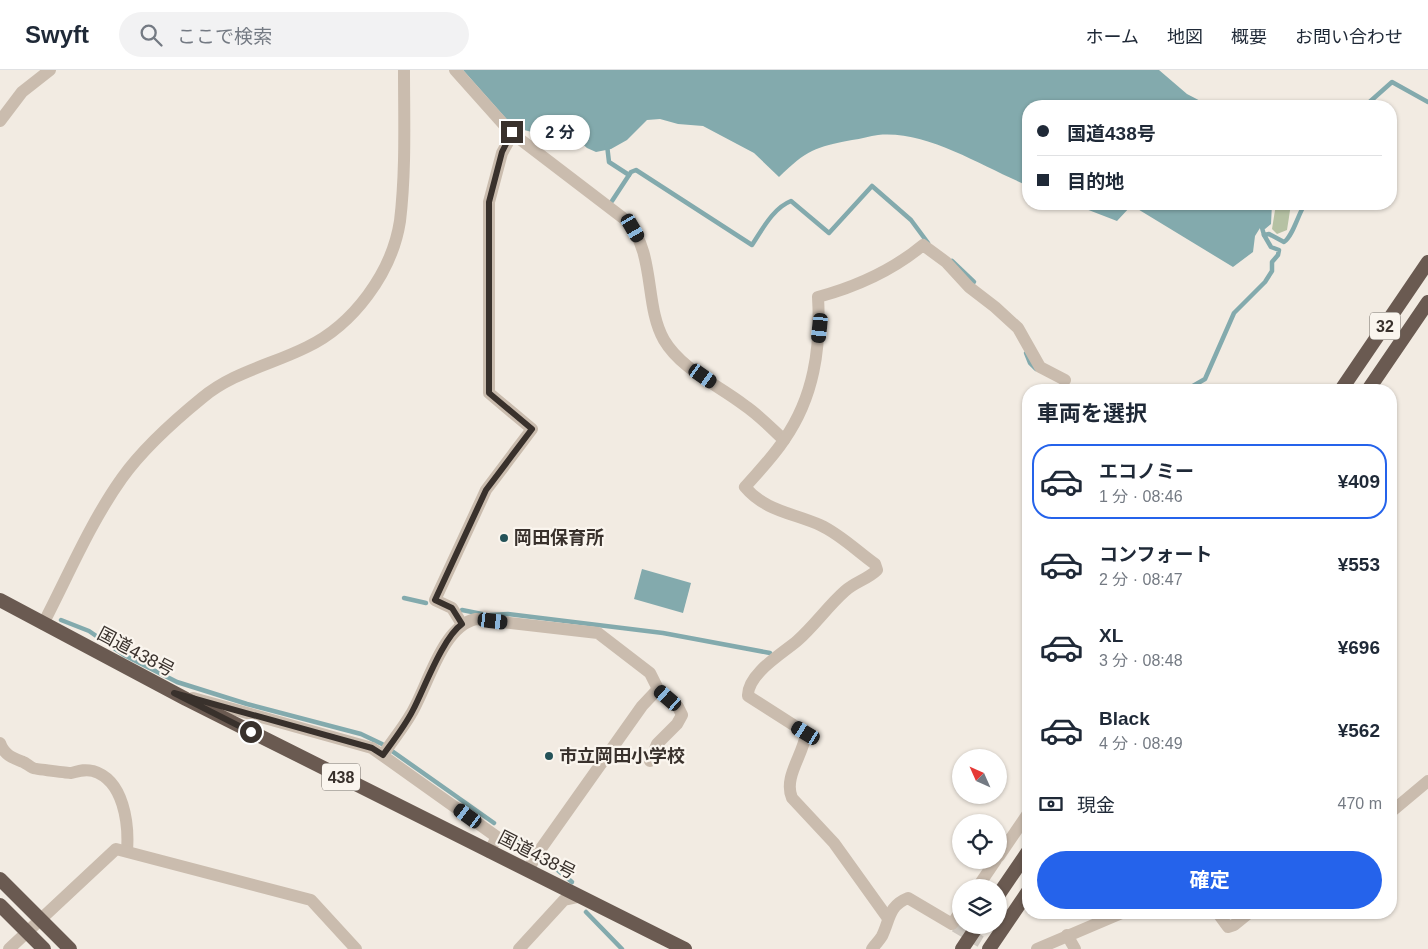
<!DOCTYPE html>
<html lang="ja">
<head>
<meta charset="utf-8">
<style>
  :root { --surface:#fff; --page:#f2f2f3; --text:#1f2937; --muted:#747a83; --line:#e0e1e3; --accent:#2563eb }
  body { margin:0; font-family:Arial,"Noto Sans JP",sans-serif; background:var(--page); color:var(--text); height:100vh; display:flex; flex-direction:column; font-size:19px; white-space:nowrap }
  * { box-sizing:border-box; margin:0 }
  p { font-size:16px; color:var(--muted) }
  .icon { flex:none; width:28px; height:28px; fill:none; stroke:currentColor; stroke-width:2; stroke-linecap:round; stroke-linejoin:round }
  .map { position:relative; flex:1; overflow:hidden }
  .sheet { position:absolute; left:1022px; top:314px; width:375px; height:535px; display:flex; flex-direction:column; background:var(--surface); border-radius:20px; box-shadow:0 1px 4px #0004 }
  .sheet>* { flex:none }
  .top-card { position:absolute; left:1022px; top:30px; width:375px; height:110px; border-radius:20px; box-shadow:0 1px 4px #0004; display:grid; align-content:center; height:110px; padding:0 15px; background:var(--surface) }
  .needle { width:32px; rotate:315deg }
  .tools { position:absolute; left:952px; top:679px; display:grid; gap:10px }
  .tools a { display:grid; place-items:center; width:55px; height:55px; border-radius:50%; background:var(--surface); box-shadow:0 1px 4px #0004; font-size:25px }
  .end { position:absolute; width:22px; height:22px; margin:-11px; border:6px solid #39312c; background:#fff; box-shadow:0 0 0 2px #fff }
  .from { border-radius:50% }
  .bubble { position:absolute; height:35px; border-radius:18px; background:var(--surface); box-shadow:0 1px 4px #0004; font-size:16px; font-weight:700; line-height:35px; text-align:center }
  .car { position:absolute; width:15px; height:30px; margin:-15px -8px; border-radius:6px; box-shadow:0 0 4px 1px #0007; background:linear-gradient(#222 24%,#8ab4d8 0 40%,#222 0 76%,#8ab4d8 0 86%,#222 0) }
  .top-card b { display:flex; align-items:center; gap:18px; height:48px; font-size:19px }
  .top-card b+b { border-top:1px solid var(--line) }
  .top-card i { width:12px; height:12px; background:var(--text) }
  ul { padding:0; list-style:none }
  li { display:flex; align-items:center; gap:15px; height:75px; margin:0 10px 8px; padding:0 5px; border:2px solid transparent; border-radius:20px }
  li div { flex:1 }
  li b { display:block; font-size:19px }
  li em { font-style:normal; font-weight:700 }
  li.active { border-color:var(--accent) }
  li>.icon { width:45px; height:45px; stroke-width:1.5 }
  h2 { padding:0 15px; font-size:22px; line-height:60px }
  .pay { display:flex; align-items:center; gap:12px; height:55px; padding:0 15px; font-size:19px }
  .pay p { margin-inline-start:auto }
  .primary-button { display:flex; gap:10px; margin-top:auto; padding:10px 15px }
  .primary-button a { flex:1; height:58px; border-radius:30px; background:var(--accent); color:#fff; font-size:20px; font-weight:700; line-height:58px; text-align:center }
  header { display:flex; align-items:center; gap:30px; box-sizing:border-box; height:70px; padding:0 25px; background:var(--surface); border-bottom:1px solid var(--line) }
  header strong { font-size:24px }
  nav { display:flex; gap:28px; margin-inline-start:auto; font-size:18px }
  .search { width:350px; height:45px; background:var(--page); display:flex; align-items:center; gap:12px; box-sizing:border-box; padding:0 18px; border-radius:28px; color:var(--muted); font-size:19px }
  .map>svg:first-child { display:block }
  .green { fill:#b5c1a3 }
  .water { fill:#83aaad }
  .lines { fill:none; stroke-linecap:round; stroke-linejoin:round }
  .stream { stroke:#83aaad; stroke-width:4.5 }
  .minor-tunnel { stroke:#cdc6be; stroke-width:12; stroke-dasharray:12 6; stroke-linecap:butt }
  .minor { stroke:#cabcae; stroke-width:12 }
  .trunk { stroke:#6a5a51; stroke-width:14 }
  .route { stroke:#39312c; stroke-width:6 }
  .poi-dot { fill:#245258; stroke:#faf5ee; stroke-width:2 }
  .labels { text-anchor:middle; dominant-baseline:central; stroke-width:4.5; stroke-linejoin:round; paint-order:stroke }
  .shield { fill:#faf5ee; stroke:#736c66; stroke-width:1 }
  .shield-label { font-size:16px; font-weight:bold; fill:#39312c }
  .poi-label { font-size:18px; font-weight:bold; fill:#39312c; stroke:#faf5ee; text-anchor:start }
  .street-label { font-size:18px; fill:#39312c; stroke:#faf5ee }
</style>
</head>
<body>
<header>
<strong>Swyft</strong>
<div class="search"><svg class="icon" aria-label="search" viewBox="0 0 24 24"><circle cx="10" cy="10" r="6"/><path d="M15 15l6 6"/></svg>ここで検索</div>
<nav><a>ホーム</a><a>地図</a><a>概要</a><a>お問い合わせ</a></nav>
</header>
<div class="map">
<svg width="1428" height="879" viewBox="0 0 1428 879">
  <rect width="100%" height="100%" fill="#f2ebe2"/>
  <polygon class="green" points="1276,134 1291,134 1287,160 1277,164 1272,159"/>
  <g class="water">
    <path d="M 463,0 L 1159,0 L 1187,24 L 1210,36 L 1029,36 L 1029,116 C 984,98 928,60 878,65 C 870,66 861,69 852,70 C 815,77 807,80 779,107 L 754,83 L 703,56 L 678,54 L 660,49 L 647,50 L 627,70 L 611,79 L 596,82 L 587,78 L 567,60 L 560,58 L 544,65 L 524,60 L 520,61 L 511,54 Z"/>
    <polygon points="1073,134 1272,134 1271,154 1265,159 1260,158 1255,166 1253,182 1233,197 1136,138 1130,137 1117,151"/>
    <polygon points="642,499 691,513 683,543 634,529"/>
  </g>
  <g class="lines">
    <g class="stream">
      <polyline points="1365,36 1392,12 1428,32"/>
      <polyline points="607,75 609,92 629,105"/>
      <path d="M 612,131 L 631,102 L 636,100 L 752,175 C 762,160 773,138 791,131 L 829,163 L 872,116 L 911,150 L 928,173"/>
      <path d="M 1261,154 L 1264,165 L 1269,164 L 1284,172 C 1293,166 1298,144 1305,134"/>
      <polyline points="952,191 974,212"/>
      <polyline points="1026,283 1030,293 1036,299"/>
      <polyline points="1062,314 1074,320"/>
      <polyline points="1186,320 1205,309 1234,243 1265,212 1272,201 1272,192 1278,185 1279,180 1271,177 1264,165"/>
      <polyline points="404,528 426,533"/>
      <polyline points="462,540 482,544"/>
      <polyline points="490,545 508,544 663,563 770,583"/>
      <polyline points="61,550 89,561 124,585 177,612 247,634 361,664 382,674 494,753"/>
      <polyline points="511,766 533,782"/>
      <polyline points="543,788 572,812"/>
      <polyline points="586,842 622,879"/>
    </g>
    <polyline class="minor-tunnel" points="955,856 993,879"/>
    <g class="minor">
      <path d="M 455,0 L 505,56 L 521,70 L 627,151 C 656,184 644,235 664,270 C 681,299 718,315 744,335 C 759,345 771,358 784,370"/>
      <polyline points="0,51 22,22 50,0"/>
      <path d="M 43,554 C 68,506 90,453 122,408 C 142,380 175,350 202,328 C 233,302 271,295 307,277 C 353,255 392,203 400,151 C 406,101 404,50 404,0"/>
      <polyline points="462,554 452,538 435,530 486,420 532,359 489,323 489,132 502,83 513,63"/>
      <polyline points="193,628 372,678 497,767 489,782"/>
      <path d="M 0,673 C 4,685 13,688 23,692 C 26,693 29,696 33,698 C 35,699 69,703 71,703 C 79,701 84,699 93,701 C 124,710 129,754 127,781"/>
      <path d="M 383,685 C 392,671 403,658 411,644 C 428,616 442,556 476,549 L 598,563 L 650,603 L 658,619"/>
      <polyline points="1391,742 1428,711"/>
      <polyline points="999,786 1029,742"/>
      <polyline points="528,801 535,787 642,636 658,619 678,637 682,645 677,654 657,674 650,691"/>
      <polyline points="977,818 996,790"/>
      <polyline points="1151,842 1170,842"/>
      <polyline points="1217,842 1228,857 1234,855 1250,842"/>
      <path d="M 887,847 L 834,773 L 792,728 C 783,707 804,684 806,663 L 748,626 C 747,604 783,583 797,571 C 815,555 828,536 845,521 C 855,512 868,509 877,500 L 875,494 C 858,482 840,464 820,455 C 793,443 765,441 745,417 C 758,402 773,387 784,370 C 814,327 821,278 818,227 C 855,217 893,200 923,175 L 946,192 L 969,217 L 995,237 L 1018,258 L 1040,297 L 1065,310"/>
      <polyline points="1067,865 1075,879"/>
      <polyline points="9,879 116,779 311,830 356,879"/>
      <polyline points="519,879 564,830 578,827"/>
      <path d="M 872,879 C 875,875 879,871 882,866 C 890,850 888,836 908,828 L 952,854 L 961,841"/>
      <polyline points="1037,879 1124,842"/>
    </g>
    <g class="trunk">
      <polyline points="1341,320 1428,192"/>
      <polyline points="1368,320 1428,232"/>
      <polyline points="0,530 186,629 685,879"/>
      <polyline points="0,809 70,879"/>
      <polyline points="999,824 1029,780"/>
      <polyline points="0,835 44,879"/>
      <polyline points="962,879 978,855"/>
      <polyline points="989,879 1029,820"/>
    </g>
  </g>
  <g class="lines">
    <path class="route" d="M 251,662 L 174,623 L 372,678 L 383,685 C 393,671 405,656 413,640 C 424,619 443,567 462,554 L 452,538 L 435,530 L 486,420 L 532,359 L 489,323 L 489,132 L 502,82 L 512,62"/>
  </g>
  <g class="poi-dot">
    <circle cx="504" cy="468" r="5"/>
    <circle cx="549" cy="686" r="5"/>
  </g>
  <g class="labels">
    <g class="shield">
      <rect x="1370" y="242.5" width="30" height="27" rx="4"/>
      <rect x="322" y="693.5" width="38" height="27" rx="4"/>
    </g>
    <g class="shield-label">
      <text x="1385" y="256">32</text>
      <text x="341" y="707">438</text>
    </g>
    <g class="poi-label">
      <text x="514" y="468">岡田保育所</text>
      <text x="559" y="686">市立岡田小学校</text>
    </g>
    <g class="street-label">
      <text transform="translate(136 582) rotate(28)">国道438号</text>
      <text transform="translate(537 785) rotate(27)">国道438号</text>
    </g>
  </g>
</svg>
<div class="tools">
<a><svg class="needle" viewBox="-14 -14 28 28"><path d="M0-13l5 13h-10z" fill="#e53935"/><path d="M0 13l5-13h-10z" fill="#747a83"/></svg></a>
<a><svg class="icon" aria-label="locate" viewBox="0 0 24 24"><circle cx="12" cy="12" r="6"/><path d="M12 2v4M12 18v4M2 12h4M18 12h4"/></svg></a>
<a><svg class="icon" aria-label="layers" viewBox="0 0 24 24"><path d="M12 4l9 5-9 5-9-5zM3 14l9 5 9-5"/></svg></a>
</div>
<i class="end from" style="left:251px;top:662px"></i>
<i class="end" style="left:512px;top:62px"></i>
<div class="bubble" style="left:530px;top:45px;width:60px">2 分</div>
<i class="car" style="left:633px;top:158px;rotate:150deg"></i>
<i class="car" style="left:820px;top:258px;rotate:186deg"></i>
<i class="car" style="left:703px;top:306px;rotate:125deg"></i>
<i class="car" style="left:493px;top:551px;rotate:97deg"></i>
<i class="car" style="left:668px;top:628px;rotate:311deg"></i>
<i class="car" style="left:806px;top:663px;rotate:301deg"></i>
<i class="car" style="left:468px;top:746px;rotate:306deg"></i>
<div class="top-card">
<b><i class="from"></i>国道438号</b>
<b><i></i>目的地</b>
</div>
<section class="sheet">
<h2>車両を選択</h2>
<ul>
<li class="active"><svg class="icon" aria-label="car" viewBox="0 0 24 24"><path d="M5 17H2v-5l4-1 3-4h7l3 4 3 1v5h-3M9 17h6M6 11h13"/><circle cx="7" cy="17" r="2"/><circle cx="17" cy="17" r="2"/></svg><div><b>エコノミー</b><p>1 分 · 08:46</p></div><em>¥409</em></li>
<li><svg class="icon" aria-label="car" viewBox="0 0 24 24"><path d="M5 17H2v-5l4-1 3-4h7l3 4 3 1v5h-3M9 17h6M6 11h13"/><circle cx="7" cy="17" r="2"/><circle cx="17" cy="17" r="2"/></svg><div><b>コンフォート</b><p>2 分 · 08:47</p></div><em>¥553</em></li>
<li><svg class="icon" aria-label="car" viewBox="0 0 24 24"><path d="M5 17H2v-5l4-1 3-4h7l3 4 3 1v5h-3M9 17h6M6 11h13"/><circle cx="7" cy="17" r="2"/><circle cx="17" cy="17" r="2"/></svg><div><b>XL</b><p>3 分 · 08:48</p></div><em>¥696</em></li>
<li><svg class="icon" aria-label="car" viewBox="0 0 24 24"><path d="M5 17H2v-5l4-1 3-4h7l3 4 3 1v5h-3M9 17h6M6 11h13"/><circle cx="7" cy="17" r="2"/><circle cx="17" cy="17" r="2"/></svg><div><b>Black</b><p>4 分 · 08:49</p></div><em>¥562</em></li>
</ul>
<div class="pay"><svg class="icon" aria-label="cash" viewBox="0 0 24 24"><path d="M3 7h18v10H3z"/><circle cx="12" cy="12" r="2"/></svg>現金<p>470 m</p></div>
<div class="primary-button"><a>確定</a></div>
</section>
</div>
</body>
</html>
